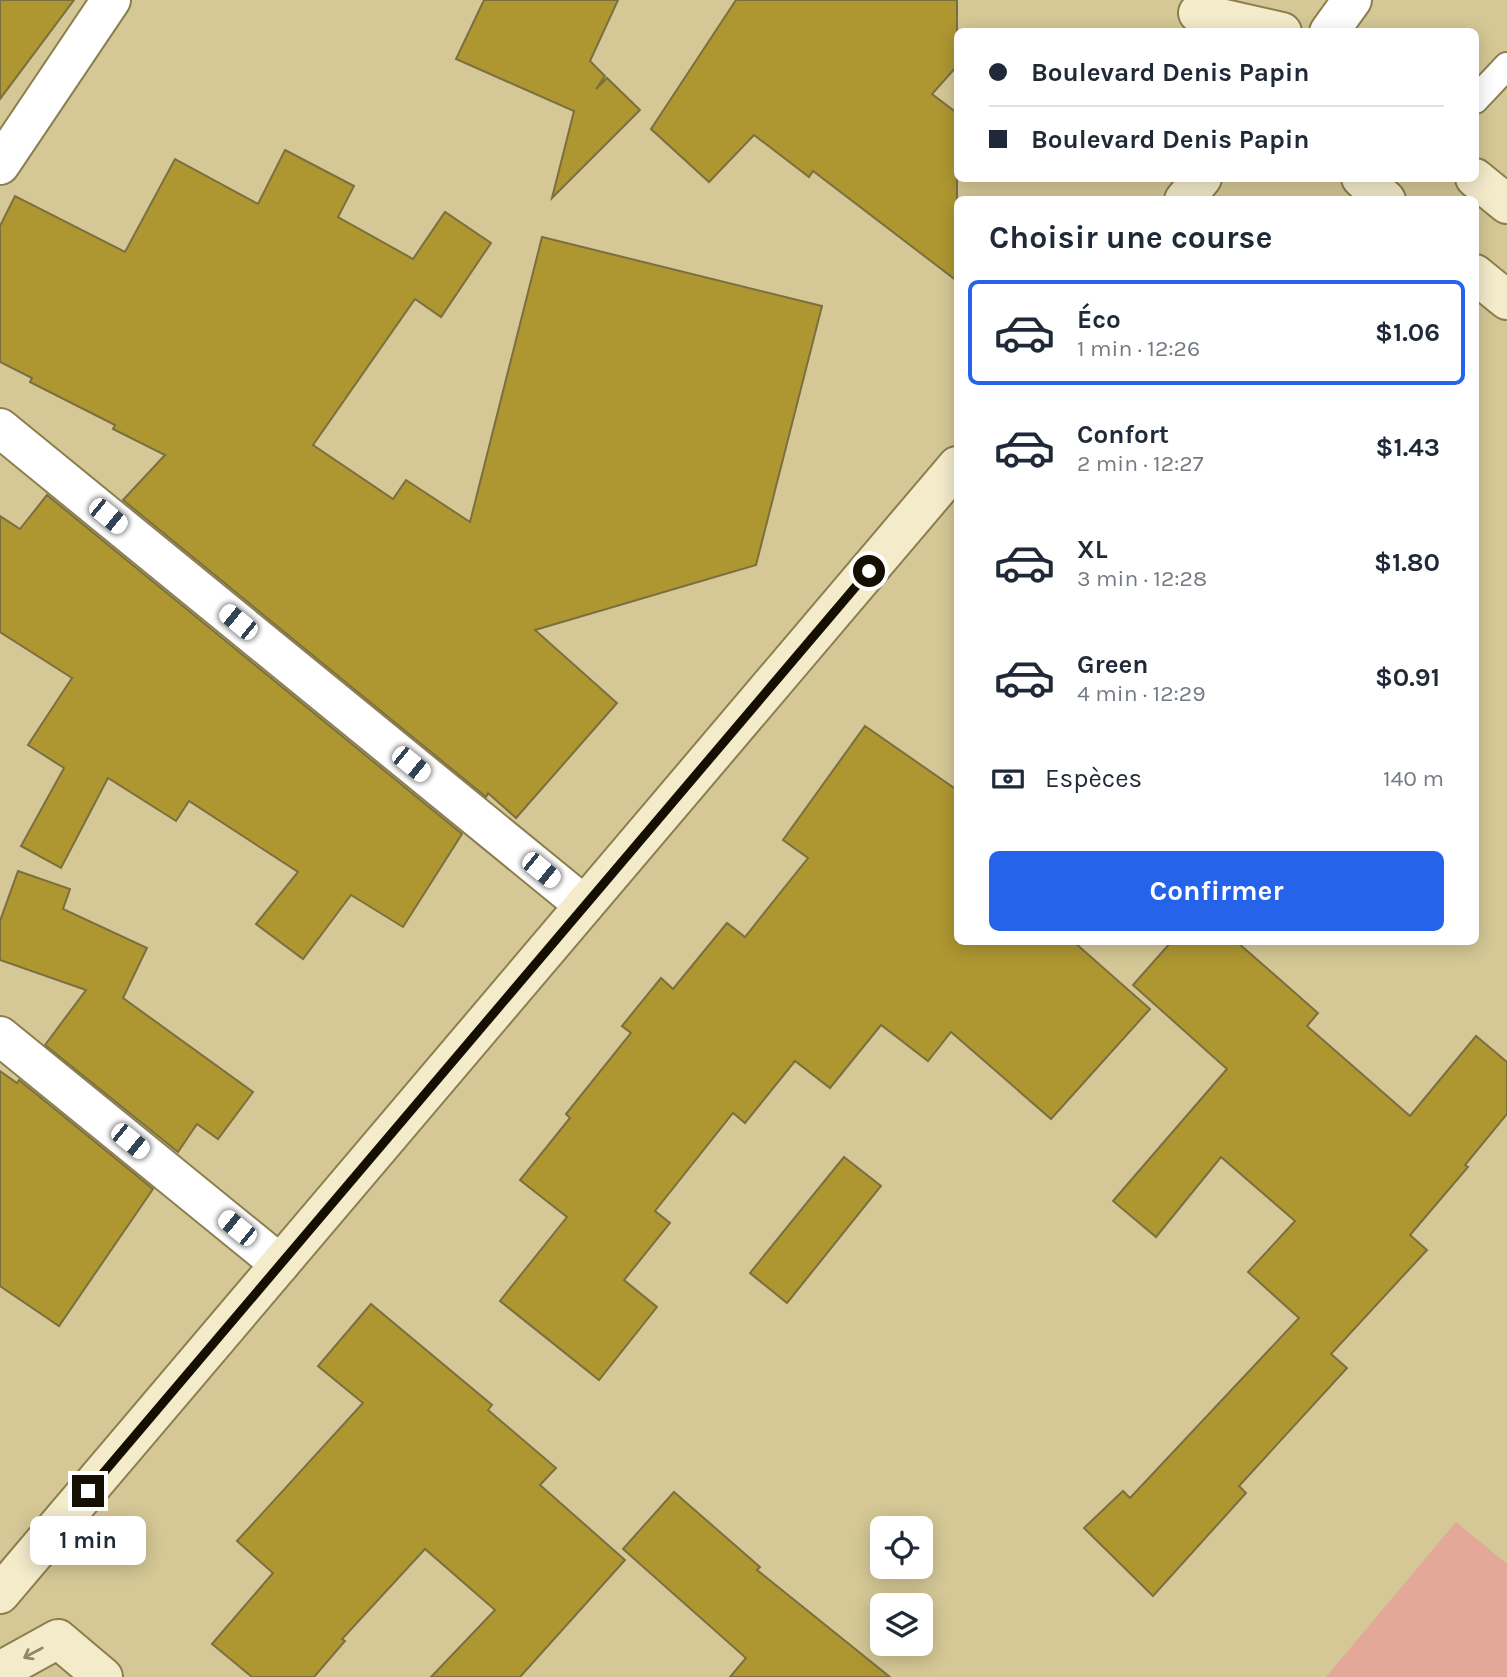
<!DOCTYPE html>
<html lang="fr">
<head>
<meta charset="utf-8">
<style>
  :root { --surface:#fff; --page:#f6f6f7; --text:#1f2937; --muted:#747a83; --line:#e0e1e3; --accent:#2563eb }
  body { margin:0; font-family:Karla,sans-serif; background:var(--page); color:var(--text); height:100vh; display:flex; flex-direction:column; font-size:26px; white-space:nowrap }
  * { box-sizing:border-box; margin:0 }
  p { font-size:23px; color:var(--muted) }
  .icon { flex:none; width:38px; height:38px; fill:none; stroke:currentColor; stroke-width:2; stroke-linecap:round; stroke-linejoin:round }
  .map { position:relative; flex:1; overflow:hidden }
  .details { position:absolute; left:954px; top:196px; width:525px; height:749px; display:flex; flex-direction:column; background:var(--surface); border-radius:10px; box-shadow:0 4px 18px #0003 }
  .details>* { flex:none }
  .top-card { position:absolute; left:954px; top:28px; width:525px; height:154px; border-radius:10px; box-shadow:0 4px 18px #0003; display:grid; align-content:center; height:154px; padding:0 35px; background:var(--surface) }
  .tools { position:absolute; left:870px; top:1516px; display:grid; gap:14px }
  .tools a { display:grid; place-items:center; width:63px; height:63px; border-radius:10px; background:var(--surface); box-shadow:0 4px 18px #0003; font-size:35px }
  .end { position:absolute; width:32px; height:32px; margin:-16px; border:9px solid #140f00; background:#fff; box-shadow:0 0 0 4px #fff }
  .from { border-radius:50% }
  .bubble { position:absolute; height:49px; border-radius:10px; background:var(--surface); box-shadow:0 4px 18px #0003; font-size:23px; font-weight:700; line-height:49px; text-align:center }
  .car { position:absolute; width:21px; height:42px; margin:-21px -10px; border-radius:9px; box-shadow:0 0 5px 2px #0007; background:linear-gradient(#fff 24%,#345 0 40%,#fff 0 76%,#345 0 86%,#fff 0) }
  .top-card b { display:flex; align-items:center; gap:24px; height:66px; font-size:26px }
  .top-card b+b { border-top:2px solid var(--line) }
  .top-card i { width:18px; height:18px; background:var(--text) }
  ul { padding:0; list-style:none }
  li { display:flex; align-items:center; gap:21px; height:105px; margin:0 14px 10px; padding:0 21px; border:4px solid transparent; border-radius:10px }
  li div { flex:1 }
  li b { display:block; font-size:26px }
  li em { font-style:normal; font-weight:700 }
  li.active { border-color:var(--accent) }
  li>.icon { width:63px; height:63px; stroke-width:1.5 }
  h2 { padding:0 35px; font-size:32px; line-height:84px }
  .pay { display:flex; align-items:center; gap:18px; height:77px; padding:0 35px; font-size:26px }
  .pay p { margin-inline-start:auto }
  .button { display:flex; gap:14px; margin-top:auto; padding:14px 35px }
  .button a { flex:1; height:80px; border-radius:10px; background:var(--accent); color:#fff; font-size:28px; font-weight:700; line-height:80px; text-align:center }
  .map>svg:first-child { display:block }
  .green { fill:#e3a898 }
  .building { fill:#ae9731; stroke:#7b6f40; stroke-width:2 }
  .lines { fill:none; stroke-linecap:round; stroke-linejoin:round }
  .lane-casing { stroke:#8b7e4f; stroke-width:30 }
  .street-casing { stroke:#8b7e4f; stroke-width:42 }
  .secondary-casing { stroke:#8b7e4f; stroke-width:42 }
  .lane { stroke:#fff; stroke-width:26 }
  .street { stroke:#fff; stroke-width:38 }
  .secondary { stroke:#f3ebca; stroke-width:38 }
  .oneway { stroke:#8f886f }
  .route { stroke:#140f00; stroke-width:9 }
</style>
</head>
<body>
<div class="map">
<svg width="1507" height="1677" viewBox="0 0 1507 1677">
  <rect width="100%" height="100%" fill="#d5c896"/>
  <polygon class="green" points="1456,1522 1507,1564 1507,1677 1326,1677"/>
  <g class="building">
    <polygon points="0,0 74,0 0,99"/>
    <polygon points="484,0 618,0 590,61 605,76 596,89 607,78 640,110 552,198 574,111 456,59"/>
    <polygon points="736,0 957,0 957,66 932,94 957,113 957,281 813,171 809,177 754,135 709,182 651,129"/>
    <polygon points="285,150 354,186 338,217 413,259 445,212 491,243 441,317 415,299 313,445 393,499 406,480 470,522 542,237 822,306 756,565 535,630 617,703 516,818 488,793 486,797 123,500 165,455 113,429 115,425 30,382 32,378 0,362 0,226 15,196 125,252 175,159 258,204"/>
    <polygon points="47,495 462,834 403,927 351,895 303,959 256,924 298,872 189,801 176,821 108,778 61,868 21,846 64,768 28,745 72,678 0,632 0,516 20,529"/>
    <polygon points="865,726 957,790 957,942 1074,942 1150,1009 1051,1119 951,1032 928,1061 881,1025 830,1088 795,1061 745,1123 733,1113 655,1211 670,1223 624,1280 657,1307 599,1380 500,1301 567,1217 520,1180 570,1118 566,1114 631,1033 622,1026 661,978 673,989 727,923 745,937 808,858 783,840"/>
    <polygon points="18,871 70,889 63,909 147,948 123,998 253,1092 218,1139 197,1124 178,1152 45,1045 86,990 0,960 0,921"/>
    <polygon points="1171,942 1237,942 1318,1013 1307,1026 1410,1116 1476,1036 1507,1062 1507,1114 1465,1165 1468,1167 1410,1235 1427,1250 1331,1354 1347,1368 1239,1486 1246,1493 1153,1596 1084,1528 1123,1491 1130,1498 1299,1318 1248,1272 1295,1221 1221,1157 1156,1237 1113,1201 1227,1069 1133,985"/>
    <polygon points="0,1071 17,1083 19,1080 153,1189 59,1326 0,1286"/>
    <polygon points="844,1157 881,1186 787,1303 750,1273"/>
    <polygon points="371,1304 492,1405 488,1410 556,1468 540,1485 625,1560 520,1677 431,1677 495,1610 425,1549 342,1639 345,1641 314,1677 252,1677 212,1644 273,1573 237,1541 363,1403 318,1366"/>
    <polygon points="674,1492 760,1567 757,1570 890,1677 730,1677 746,1658 623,1549"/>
  </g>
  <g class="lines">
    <g class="lane-casing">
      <polyline id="lane" points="1475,100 1507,66"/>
    </g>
    <g class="street-casing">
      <g id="street">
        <polyline points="1329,32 1352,0"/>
        <polyline points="0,165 111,0"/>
        <polyline points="0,428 584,905"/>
        <polyline points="0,1036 280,1264"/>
      </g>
    </g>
    <g class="secondary-casing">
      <g id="secondary">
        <polyline points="1198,13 1282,32"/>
        <polyline points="1361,178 1386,200"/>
        <polyline points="1475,178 1507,204"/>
        <polyline points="1184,200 1202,178"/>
        <polyline points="1475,274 1507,300"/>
        <polyline points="0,1594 957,466"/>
        <polyline points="0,1671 58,1639 103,1677"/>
      </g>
    </g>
    <use href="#lane" class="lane"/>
    <use href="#street" class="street"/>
    <use href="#secondary" class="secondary"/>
  </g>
  <defs><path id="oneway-shaft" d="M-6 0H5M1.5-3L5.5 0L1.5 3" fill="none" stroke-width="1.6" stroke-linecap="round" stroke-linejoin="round" transform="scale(1.75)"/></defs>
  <use class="oneway" href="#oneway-shaft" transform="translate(33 1653) rotate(152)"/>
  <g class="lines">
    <polyline class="route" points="88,1491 869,571"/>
  </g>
</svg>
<div class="tools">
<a><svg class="icon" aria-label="locate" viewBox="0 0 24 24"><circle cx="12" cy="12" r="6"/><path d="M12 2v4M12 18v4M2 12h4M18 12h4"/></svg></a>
<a><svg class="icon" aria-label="layers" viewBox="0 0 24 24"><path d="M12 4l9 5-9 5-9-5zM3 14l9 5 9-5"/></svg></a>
</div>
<i class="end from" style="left:869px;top:571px"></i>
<i class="end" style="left:88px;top:1491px"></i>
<div class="bubble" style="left:30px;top:1516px;width:116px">1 min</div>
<i class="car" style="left:108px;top:516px;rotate:129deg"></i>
<i class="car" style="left:238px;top:622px;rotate:309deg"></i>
<i class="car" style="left:411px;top:764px;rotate:129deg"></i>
<i class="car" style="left:541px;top:870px;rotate:129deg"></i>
<i class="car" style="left:130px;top:1141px;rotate:129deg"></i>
<i class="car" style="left:237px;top:1228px;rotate:309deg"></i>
<div class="top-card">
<b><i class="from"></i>Boulevard Denis Papin</b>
<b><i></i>Boulevard Denis Papin</b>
</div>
<section class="details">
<h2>Choisir une course</h2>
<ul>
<li class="active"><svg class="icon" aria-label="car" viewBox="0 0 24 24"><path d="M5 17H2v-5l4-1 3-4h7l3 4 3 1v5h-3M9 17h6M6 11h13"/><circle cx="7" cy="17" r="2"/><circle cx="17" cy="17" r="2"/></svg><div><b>Éco</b><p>1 min · 12:26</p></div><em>$1.06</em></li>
<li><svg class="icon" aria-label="car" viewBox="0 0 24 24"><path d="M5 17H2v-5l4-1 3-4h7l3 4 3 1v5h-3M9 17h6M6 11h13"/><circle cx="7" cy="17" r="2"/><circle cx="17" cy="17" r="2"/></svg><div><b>Confort</b><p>2 min · 12:27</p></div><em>$1.43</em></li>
<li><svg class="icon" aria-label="car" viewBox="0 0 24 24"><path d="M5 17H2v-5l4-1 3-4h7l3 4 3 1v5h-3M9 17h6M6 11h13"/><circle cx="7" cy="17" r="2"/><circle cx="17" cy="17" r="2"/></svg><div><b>XL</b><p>3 min · 12:28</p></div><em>$1.80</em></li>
<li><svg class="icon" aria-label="car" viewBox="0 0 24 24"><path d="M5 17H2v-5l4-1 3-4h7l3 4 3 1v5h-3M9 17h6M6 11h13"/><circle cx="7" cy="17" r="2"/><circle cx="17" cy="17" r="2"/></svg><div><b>Green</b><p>4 min · 12:29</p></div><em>$0.91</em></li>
</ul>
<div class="pay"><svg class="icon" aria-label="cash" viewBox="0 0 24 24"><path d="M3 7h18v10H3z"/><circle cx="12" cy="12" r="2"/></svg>Espèces<p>140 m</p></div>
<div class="button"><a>Confirmer</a></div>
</section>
</div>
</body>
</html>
